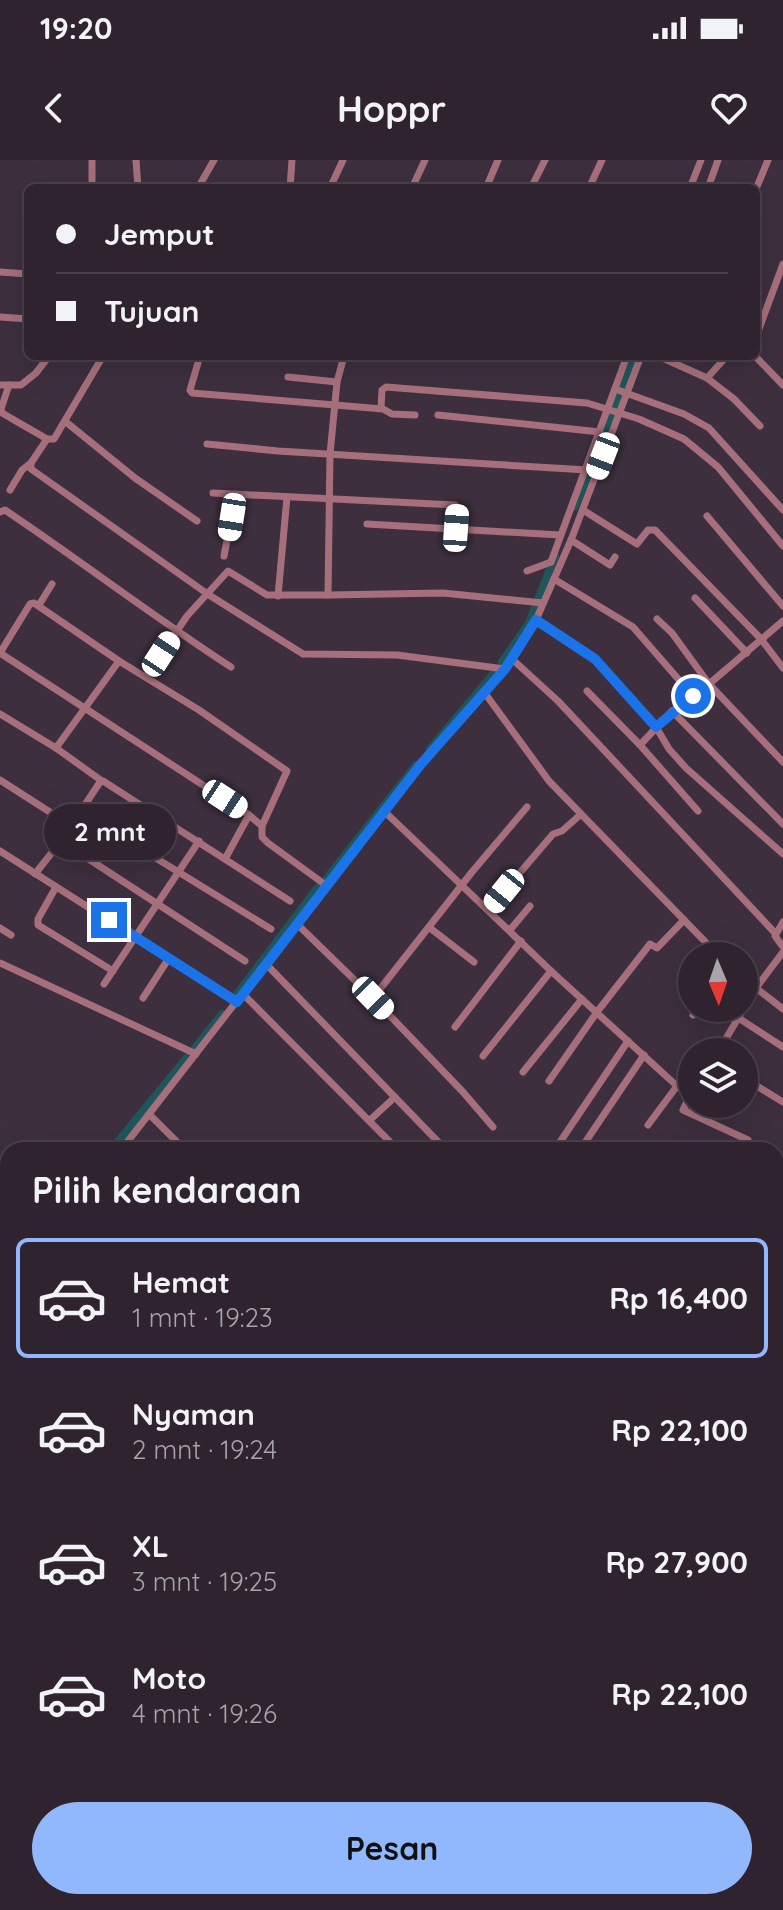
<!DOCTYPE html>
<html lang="id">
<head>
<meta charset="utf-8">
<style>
  :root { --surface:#2e232e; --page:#362b36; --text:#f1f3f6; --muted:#a7a4aa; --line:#49404a; --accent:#91b8fd }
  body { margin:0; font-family:Quicksand,sans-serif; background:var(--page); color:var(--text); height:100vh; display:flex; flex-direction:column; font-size:30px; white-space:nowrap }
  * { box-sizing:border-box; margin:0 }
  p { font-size:26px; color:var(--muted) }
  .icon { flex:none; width:44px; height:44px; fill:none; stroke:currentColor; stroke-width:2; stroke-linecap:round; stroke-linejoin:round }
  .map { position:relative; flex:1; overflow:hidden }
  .sheet { position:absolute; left:0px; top:982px; width:784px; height:768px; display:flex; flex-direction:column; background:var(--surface); border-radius:24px 24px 0 0; box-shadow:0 8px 32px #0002,0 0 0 2px var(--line) }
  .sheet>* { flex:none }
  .guide { position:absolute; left:24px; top:24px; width:736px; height:176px; border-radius:12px; box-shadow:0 8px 32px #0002,0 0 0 2px var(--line); display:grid; align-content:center; height:176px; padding:0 32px; background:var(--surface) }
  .needle { width:52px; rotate:178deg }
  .buttons { position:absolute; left:678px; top:782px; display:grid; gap:16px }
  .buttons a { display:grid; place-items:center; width:80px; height:80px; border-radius:50%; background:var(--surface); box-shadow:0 8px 32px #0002,0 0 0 2px var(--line); font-size:40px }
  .end { position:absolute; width:36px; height:36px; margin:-18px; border:10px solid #1a73e8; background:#fff; box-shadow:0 0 0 4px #fff }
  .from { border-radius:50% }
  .bubble { position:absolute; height:56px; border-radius:28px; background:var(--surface); box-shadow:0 8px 32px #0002,0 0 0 2px var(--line); font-size:26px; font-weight:700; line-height:56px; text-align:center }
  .car { position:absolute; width:24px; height:48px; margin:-24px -12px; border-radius:10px; box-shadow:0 0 6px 2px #0007; background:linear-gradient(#fff 24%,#345 0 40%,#fff 0 76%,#345 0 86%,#fff 0) }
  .guide b { display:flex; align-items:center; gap:28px; height:76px; font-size:30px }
  .guide b+b { border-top:2px solid var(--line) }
  .guide i { width:20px; height:20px; background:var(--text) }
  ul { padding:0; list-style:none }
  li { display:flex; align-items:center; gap:24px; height:120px; margin:0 16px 12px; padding:0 16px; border:4px solid transparent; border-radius:12px }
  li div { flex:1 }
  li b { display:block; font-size:30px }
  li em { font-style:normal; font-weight:700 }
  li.on { border-color:var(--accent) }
  li>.icon { width:72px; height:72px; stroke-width:1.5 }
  h2 { padding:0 32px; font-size:36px; line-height:96px }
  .cta { display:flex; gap:16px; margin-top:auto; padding:16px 32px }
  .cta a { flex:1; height:92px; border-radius:48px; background:var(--accent); color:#111; font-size:32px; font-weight:700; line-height:92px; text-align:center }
  .status { display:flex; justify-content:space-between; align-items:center; height:56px; padding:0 40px; background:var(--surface); direction:ltr }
  .status svg { height:22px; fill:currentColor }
  header { display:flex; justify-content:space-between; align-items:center; height:104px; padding:0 32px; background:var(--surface); font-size:36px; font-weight:700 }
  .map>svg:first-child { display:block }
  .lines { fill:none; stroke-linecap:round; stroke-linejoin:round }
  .stream { stroke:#1e565c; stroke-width:2 }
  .canal { stroke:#1e565c; stroke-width:8 }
  .minor { stroke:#a66f7b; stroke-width:7 }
  .route { stroke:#1a73e8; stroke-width:10 }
</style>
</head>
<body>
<div class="status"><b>19:20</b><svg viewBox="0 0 49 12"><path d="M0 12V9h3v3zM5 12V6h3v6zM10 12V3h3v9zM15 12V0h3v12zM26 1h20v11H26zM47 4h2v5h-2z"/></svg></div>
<header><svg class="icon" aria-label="back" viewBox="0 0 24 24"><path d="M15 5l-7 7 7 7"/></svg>Hoppr<svg class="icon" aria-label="heart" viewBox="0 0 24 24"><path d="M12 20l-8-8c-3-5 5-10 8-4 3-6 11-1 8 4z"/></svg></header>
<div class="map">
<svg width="783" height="1750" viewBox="0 0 783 1750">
  <rect width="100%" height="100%" fill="#3d2f3e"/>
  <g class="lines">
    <g class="stream">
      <polyline points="776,1647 783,1640"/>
      <polyline points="709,1750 714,1742"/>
    </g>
    <g class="canal">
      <polyline points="575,346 636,196"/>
      <polyline points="502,502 529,463 555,396"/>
      <polyline points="430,589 494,513"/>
      <polyline points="327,718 416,605"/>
      <polyline points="237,834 318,727"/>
      <polyline points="195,888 222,854"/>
      <polyline points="111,990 189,895"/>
    </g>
    <g class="minor">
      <polyline points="92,0 92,28"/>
      <polyline points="136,0 138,28"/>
      <polyline points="198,28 214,0"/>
      <polyline points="290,28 292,0"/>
      <polyline points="330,28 343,0"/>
      <polyline points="412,28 425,0"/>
      <polyline points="486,28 498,0"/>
      <polyline points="531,28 545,0"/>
      <polyline points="589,28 602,0"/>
      <polyline points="690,28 701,0"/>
      <polyline points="708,28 718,0"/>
      <polyline points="756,29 768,0"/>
      <polyline points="0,112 28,114"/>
      <polyline points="0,157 28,159"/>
      <polyline points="756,177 783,104"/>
      <polyline points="200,196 190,230 192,233 383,249 392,254 415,255"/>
      <polyline points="344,196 337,222 330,294 328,435 443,433 543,443"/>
      <polyline points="658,196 707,218 734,239 760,266"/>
      <polyline points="755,196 783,225"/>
      <polyline points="288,217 337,222"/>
      <polyline points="707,218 727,196"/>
      <polyline points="0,225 21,225 36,213 49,196"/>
      <polyline points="9,225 1,249 2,253 47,279 54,279 103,196"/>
      <polyline points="615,229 684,254 709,268 783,350"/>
      <polyline points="381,248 382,230 386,227 587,243 639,259 684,279 718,307 783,386"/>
      <polyline points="438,255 600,272"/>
      <polyline points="66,262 135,318 197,361"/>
      <polyline points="47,279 31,303 31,309 209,435 303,494 397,495 505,509"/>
      <polyline points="207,284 278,291 587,310"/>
      <polyline points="10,330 22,310 31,303"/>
      <polyline points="213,333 455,345 457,347 456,368"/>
      <polyline points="583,350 637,384 648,370 655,370 761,479 783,508"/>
      <path d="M 0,352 L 5,350 C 81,401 154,457 231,507"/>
      <polyline points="707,356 783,446"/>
      <polyline points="367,364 560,375"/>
      <polyline points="571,380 610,405 615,397"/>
      <polyline points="224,396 236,334"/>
      <polyline points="551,402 627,196"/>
      <polyline points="527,411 551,402"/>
      <polyline points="554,419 633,467 693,536"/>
      <polyline points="278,436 287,337"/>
      <polyline points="695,438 747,493"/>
      <polyline points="39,445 52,424"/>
      <polyline points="657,459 672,473 709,524 783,602"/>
      <polyline points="536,460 595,499 656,567 669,589 686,608 783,694"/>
      <polyline points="0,493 30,444 34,443 119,501 199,550 287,611 262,666"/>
      <polyline points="0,493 249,655 262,666 262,677 268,683 327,726"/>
      <polyline points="512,499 558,541 776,774"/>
      <polyline points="146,517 187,456 228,411 267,435 328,435"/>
      <polyline points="587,531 640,585 698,651"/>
      <polyline points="484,532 549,621 719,796"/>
      <polyline points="672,551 783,664"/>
      <polyline points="0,554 56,588 119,501"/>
      <polyline points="640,585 672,551 709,524 783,461"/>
      <polyline points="56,588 102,621"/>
      <polyline points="0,620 70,665"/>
      <polyline points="384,651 551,811 677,926 688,934 692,933"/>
      <polyline points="81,652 271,769"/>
      <polyline points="61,681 245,801"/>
      <polyline points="0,691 237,842"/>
      <polyline points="225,699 249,655"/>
      <polyline points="35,714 61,681 100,622 103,621 290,741"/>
      <polyline points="56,727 38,759 38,765 113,811"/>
      <polyline points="488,750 553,674 562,671 580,655"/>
      <polyline points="783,762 775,776 783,787"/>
      <polyline points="297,764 373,838"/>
      <polyline points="0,768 11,775"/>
      <polyline points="430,768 474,802"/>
      <polyline points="510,770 530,746"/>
      <polyline points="0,803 196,894"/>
      <polyline points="267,805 446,990"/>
      <polyline points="685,813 692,820"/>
      <polyline points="744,817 757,826"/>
      <polyline points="104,824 199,681"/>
      <polyline points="756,828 783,849"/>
      <polyline points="243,834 398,990"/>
      <polyline points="143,838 169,798"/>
      <polyline points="723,848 783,887"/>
      <polyline points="693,855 698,848"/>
      <polyline points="455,867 521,781"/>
      <polyline points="718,892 756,828 783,792"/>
      <polyline points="483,896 551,811"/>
      <polyline points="523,912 582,839"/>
      <polyline points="744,918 783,942"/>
      <polyline points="549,921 597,852 650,784 657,788 684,760"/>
      <polyline points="690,935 683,950 748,980 742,990"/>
      <polyline points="149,954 185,990"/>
      <polyline points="370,960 395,937"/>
      <polyline points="648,965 677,926"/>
      <polyline points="493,967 463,932 373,838 472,712 527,647"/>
      <polyline points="560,982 628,881"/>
      <polyline points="121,990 421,604 505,509 522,484 536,460 571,380 641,196"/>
      <polyline points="580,990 644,895"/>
      <polyline points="776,1016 783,1019"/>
      <polyline points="0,1048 8,1051"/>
      <polyline points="776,1071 783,1075"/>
      <polyline points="0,1139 8,1129"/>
      <polyline points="776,1154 783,1134"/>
      <polyline points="776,1196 783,1199"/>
      <polyline points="0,1210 8,1217"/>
      <polyline points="0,1248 8,1255"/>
      <polyline points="776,1287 783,1268"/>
      <polyline points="0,1315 8,1321"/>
      <polyline points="0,1375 8,1381"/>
      <polyline points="776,1423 783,1404"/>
      <polyline points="776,1436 783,1439"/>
      <polyline points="0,1438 8,1444"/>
      <polyline points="0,1481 8,1470"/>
      <polyline points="0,1499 8,1505"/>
      <polyline points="776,1502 783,1484"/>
      <polyline points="0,1600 8,1607"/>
      <polyline points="776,1630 783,1633"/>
      <polyline points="776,1654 783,1648"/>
      <polyline points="0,1680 8,1686"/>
      <polyline points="776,1683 783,1686"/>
      <polyline points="0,1721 8,1727"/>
      <polyline points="776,1741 783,1744"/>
      <polyline points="84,1742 94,1750"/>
      <polyline points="163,1742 165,1750"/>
      <polyline points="326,1742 343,1750"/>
      <polyline points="444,1742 459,1750"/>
      <polyline points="668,1742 684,1750"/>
      <polyline points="716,1750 721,1742"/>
    </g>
  </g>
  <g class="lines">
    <polyline class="route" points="109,760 237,842 421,604 505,509 536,460 595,499 656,567 693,536"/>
  </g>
</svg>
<div class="buttons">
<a><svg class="needle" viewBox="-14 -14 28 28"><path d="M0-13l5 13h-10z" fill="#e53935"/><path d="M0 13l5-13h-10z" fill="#a7a4aa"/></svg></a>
<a><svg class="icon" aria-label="layers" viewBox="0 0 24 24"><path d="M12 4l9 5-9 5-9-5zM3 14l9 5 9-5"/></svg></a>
</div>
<i class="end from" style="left:693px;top:536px"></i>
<i class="end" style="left:109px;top:760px"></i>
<div class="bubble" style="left:44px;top:644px;width:132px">2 mnt</div>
<i class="car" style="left:603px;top:296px;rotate:201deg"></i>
<i class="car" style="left:232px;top:357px;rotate:189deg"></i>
<i class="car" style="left:456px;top:368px;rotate:4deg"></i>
<i class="car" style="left:161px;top:494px;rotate:33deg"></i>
<i class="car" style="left:225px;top:639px;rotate:123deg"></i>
<i class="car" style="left:504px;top:731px;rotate:219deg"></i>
<i class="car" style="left:373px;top:838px;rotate:136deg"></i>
<div class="guide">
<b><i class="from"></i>Jemput</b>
<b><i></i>Tujuan</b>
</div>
<section class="sheet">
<h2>Pilih kendaraan</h2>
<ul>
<li class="on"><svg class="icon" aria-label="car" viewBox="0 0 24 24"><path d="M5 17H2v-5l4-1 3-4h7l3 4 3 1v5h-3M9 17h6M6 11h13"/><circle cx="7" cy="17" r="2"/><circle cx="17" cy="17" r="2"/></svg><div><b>Hemat</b><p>1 mnt · 19:23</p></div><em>Rp 16,400</em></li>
<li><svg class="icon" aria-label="car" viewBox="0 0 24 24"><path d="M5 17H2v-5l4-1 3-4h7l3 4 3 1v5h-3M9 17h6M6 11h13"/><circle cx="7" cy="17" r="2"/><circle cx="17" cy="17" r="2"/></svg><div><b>Nyaman</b><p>2 mnt · 19:24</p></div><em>Rp 22,100</em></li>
<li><svg class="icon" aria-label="car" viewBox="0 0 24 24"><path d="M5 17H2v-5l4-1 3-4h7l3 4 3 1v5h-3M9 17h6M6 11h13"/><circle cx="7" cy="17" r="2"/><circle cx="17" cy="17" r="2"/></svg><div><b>XL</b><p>3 mnt · 19:25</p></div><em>Rp 27,900</em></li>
<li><svg class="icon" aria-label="car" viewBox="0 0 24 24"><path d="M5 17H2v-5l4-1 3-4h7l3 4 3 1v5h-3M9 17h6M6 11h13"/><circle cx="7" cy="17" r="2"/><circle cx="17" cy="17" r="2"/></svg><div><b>Moto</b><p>4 mnt · 19:26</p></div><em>Rp 22,100</em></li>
</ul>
<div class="cta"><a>Pesan</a></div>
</section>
</div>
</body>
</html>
